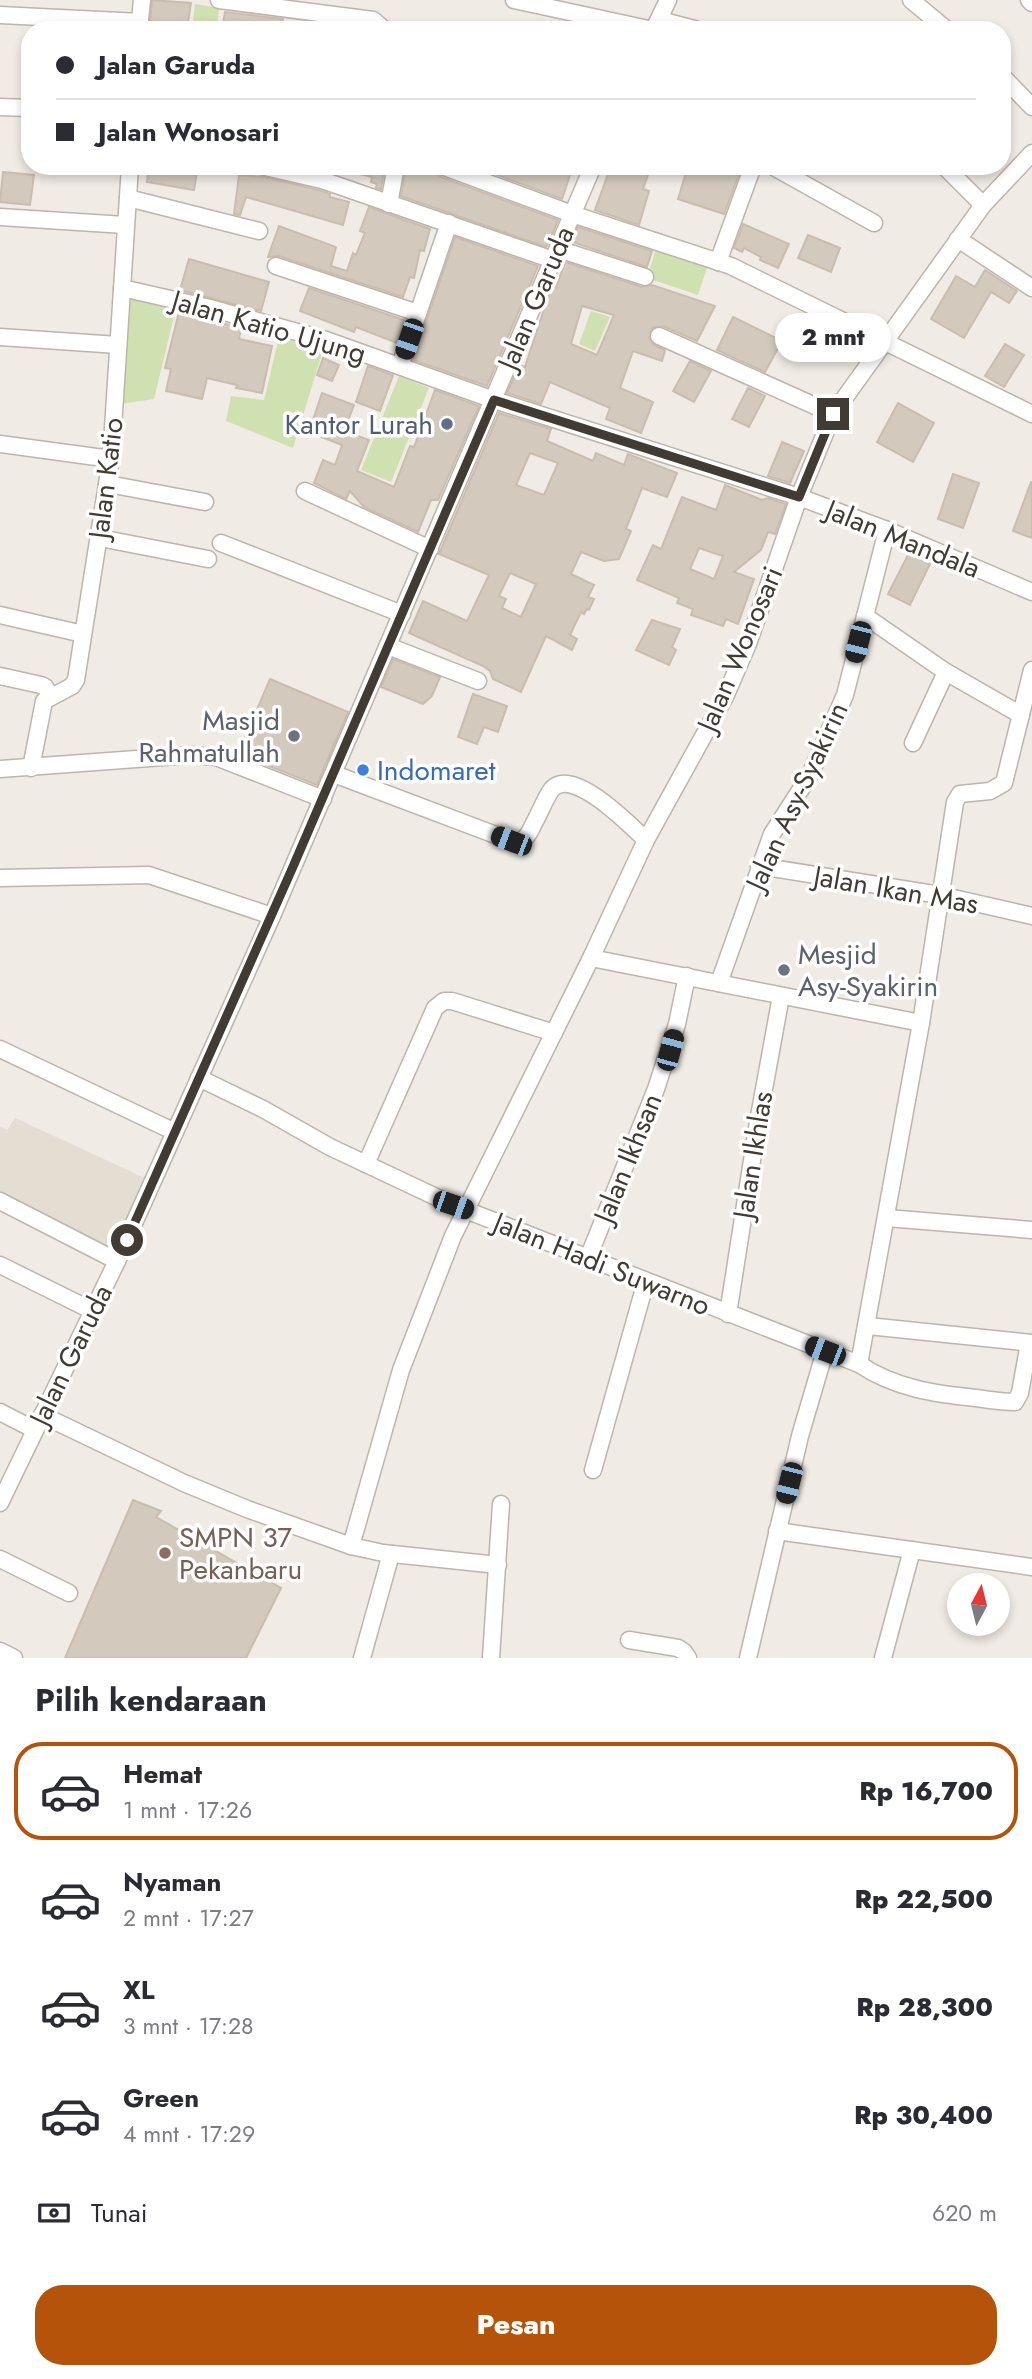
<!DOCTYPE html>
<html lang="id">
<head>
<meta charset="utf-8">
<style>
  :root { --surface:#fff; --page:#f7f7f7; --text:#2b2b33; --muted:#7c7c81; --line:#e1e1e2; --accent:#b45309 }
  body { margin:0; font-family:Jost,sans-serif; background:var(--page); color:var(--text); height:100vh; display:flex; flex-direction:column; font-size:26px; white-space:nowrap }
  * { box-sizing:border-box; margin:0 }
  p { font-size:23px; color:var(--muted) }
  .icon { flex:none; width:38px; height:38px; fill:none; stroke:currentColor; stroke-width:2; stroke-linecap:round; stroke-linejoin:round }
  .map { position:relative; height:1658px; overflow:hidden }
  .panel { display:flex; flex-direction:column; background:var(--surface); flex:1 }
  .panel>* { flex:none }
  .top-card { position:absolute; left:21px; top:21px; width:990px; height:154px; border-radius:28px; box-shadow:0 4px 10px #0003; display:grid; align-content:center; height:154px; padding:0 35px; background:var(--surface) }
  .needle { width:46px; rotate:7deg }
  .controls { position:absolute; left:947px; top:1573px; display:grid; gap:14px }
  .controls a { display:grid; place-items:center; width:63px; height:63px; border-radius:50%; background:var(--surface); box-shadow:0 4px 10px #0003; font-size:35px }
  .end { position:absolute; width:32px; height:32px; margin:-16px; border:9px solid #413b34; background:#fff; box-shadow:0 0 0 4px #fff }
  .from { border-radius:50% }
  .bubble { position:absolute; height:49px; border-radius:24px; background:var(--surface); box-shadow:0 4px 10px #0003; font-size:23px; font-weight:800; line-height:49px; text-align:center }
  .car { position:absolute; width:21px; height:42px; margin:-21px -10px; border-radius:9px; box-shadow:0 0 5px 2px #0007; background:linear-gradient(#222 24%,#8ab4d8 0 40%,#222 0 76%,#8ab4d8 0 86%,#222 0) }
  .top-card b { display:flex; align-items:center; gap:24px; height:66px; font-size:26px }
  .top-card b+b { border-top:2px solid var(--line) }
  .top-card i { width:18px; height:18px; background:var(--text) }
  ul { padding:0; list-style:none }
  li { display:flex; align-items:center; gap:21px; height:98px; margin:0 14px 10px; padding:0 21px; border:4px solid transparent; border-radius:28px }
  li div { flex:1 }
  li b { display:block; font-size:26px }
  li em { font-style:normal; font-weight:800 }
  li.current { border-color:var(--accent) }
  li>.icon { width:63px; height:63px; stroke-width:1.5 }
  h2 { padding:0 35px; font-size:32px; line-height:84px }
  .pay { display:flex; align-items:center; gap:18px; height:77px; padding:0 35px; font-size:26px }
  .pay p { margin-inline-start:auto }
  .primary-button { display:flex; gap:14px; margin-top:auto; padding:14px 35px }
  .primary-button a { flex:1; height:80px; border-radius:28px; background:var(--accent); color:#fff; font-size:28px; font-weight:800; line-height:80px; text-align:center }
  .map>svg:first-child { display:block }
  .residential { fill:#e3ddd2 }
  .green { fill:#cfe1b0 }
  .building { fill:#d3c9bd; stroke:#cabdae; stroke-width:2; fill-rule:evenodd }
  .lines { fill:none; stroke-linecap:round; stroke-linejoin:round }
  .minor-casing { stroke:#bdb5ab; stroke-width:19 }
  .minor { stroke:#fff; stroke-width:16 }
  .route { stroke:#413b34; stroke-width:9 }
  .service-dot { fill:#5c6f8a; stroke:#fff; stroke-width:2.5 }
  .worship-dot { fill:#6b7280; stroke:#fff; stroke-width:2.5 }
  .shop-dot { fill:#3f7fe0; stroke:#fff; stroke-width:2.5 }
  .education-dot { fill:#8d6e63; stroke:#fff; stroke-width:2.5 }
  .labels { text-anchor:middle; dominant-baseline:central; stroke-width:7; stroke-linejoin:round; paint-order:stroke }
  .street-label { font-size:28px; fill:#413b34; stroke:#fff }
  .service-label { font-size:28px; fill:#4e5e75; stroke:#fff; text-anchor:end }
  .worship-label { font-size:28px; fill:#5b616d; stroke:#fff; text-anchor:end }
  .shop-label { font-size:28px; fill:#366cbe; stroke:#fff; text-anchor:start }
  .education-label { font-size:28px; fill:#785e54; stroke:#fff; text-anchor:start }
</style>
</head>
<body>
<div class="map">
<svg width="1032" height="1658" viewBox="0 0 1032 1658">
  <rect width="100%" height="100%" fill="#f0ebe4"/>
  <polygon class="residential" points="15,1118 147,1179 116,1253 0,1196 0,1126 7,1130"/>
  <g class="green">
    <polygon points="195,4 219,8 217,30 192,30"/>
    <polygon points="657,246 709,262 698,295 647,278"/>
    <polygon points="133,298 176,308 154,399 120,404 127,299"/>
    <polygon points="591,311 610,317 595,351 579,344"/>
    <polygon points="279,337 323,350 293,448 226,421 231,396 264,400"/>
    <polygon points="399,376 429,388 391,482 361,470"/>
  </g>
  <g class="building">
    <polygon points="152,0 191,3 187,29 150,24"/>
    <polygon points="225,12 283,19 281,30 222,30"/>
    <polygon points="149,166 198,166 194,190 147,182"/>
    <polygon points="345,166 385,166 381,189 376,188 377,184 371,182 372,177 344,170"/>
    <polygon points="406,166 432,166 434,172 438,176 558,220 549,242 546,247 401,196"/>
    <polygon points="473,166 573,166 562,199"/>
    <polygon points="611,166 651,166 643,189 649,191 639,225 595,210"/>
    <polygon points="688,166 742,166 724,214 678,199"/>
    <polygon points="3,172 34,175 30,205 0,202"/>
    <polygon points="239,175 264,177 319,190 330,194 330,197 349,202 343,225 246,197 240,215 234,214"/>
    <polygon points="369,207 430,229 424,251 420,250 414,278 410,277 403,297 279,256 268,257 279,226 336,247 331,266 347,271 353,253 356,255 365,233 360,231"/>
    <polygon points="743,224 789,244 778,268 760,260 761,257 744,248 742,252 734,248"/>
    <polygon points="578,227 652,251 647,267 572,242"/>
    <polygon points="808,235 840,248 831,272 798,258"/>
    <polygon points="455,237 538,266 487,386 413,360"/>
    <polygon points="189,259 269,282 261,311 180,290"/>
    <path d="M 565,262 L 642,287 L 652,285 L 715,306 L 697,341 L 663,326 L 652,328 L 649,338 L 654,345 L 665,350 L 662,361 L 633,351 L 620,388 L 653,402 L 641,433 L 606,419 L 610,408 L 550,382 L 541,404 L 507,393 L 519,365 L 525,367 L 547,300 L 553,287 L 556,288 ZM 582,306 L 614,315 L 597,355 L 571,344 Z"/>
    <polygon points="985,270 1017,291 1009,303 991,292 964,338 931,319 956,276 975,287"/>
    <polygon points="309,288 404,320 397,343 356,327 354,332 300,311"/>
    <polygon points="179,312 241,328 239,339 272,346 262,393 236,388 237,385 207,378 202,399 166,391 171,369 165,368"/>
    <polygon points="733,317 782,341 765,372 717,350"/>
    <polygon points="1005,344 1024,355 1004,387 985,376"/>
    <polygon points="323,358 339,365 332,381 317,375"/>
    <polygon points="690,361 711,371 694,402 673,391"/>
    <polygon points="368,366 393,375 380,411 356,402"/>
    <polygon points="748,388 765,396 749,427 732,419"/>
    <polygon points="435,390 479,406 438,500 431,500 418,532 364,507 350,491 346,499 314,483 323,460 335,465 342,445 309,432 322,393 354,405 344,431 369,440 357,471 394,487 410,446 414,447"/>
    <polygon points="898,403 934,423 913,462 877,442"/>
    <path d="M 499,413 L 551,429 L 547,441 L 593,461 L 596,453 L 624,465 L 628,454 L 677,473 L 667,497 L 642,488 L 626,529 L 631,531 L 619,559 L 604,561 L 581,552 L 571,574 L 594,585 L 588,597 L 594,599 L 589,610 L 587,609 L 584,614 L 581,612 L 570,635 L 577,639 L 572,650 L 546,636 L 521,692 L 493,679 L 490,671 L 483,666 L 409,633 L 423,601 L 467,621 L 489,575 L 439,554 ZM 530,453 L 558,463 L 544,495 L 516,485 ZM 510,573 L 536,584 L 521,617 L 502,608 L 506,599 L 499,596 Z"/>
    <polygon points="782,442 804,451 790,483 768,476"/>
    <polygon points="953,474 979,483 963,528 938,519"/>
    <polygon points="1031,482 1032,482 1032,538 1013,531"/>
    <path d="M 725,485 L 762,500 L 768,498 L 786,504 L 775,534 L 768,532 L 761,550 L 734,572 L 754,579 L 738,624 L 726,619 L 723,626 L 691,615 L 693,609 L 677,603 L 679,598 L 637,580 L 653,545 L 661,549 L 682,497 L 716,510 ZM 699,548 L 723,556 L 714,579 L 690,569 Z"/>
    <polygon points="909,553 930,564 910,605 888,594"/>
    <polygon points="652,620 680,629 672,647 676,650 669,665 636,650"/>
    <polygon points="393,659 440,677 432,696 423,704 381,687"/>
    <polygon points="270,679 348,712 317,785 238,754"/>
    <polygon points="473,694 507,706 498,732 484,727 477,744 458,737"/>
    <polygon points="133,1500 161,1511 156,1517 281,1588 246,1658 65,1658"/>
  </g>
  <g class="lines">
    <g class="minor-casing">
      <g id="minor">
        <polyline points="219,0 373,20 385,30"/>
        <polyline points="514,0 653,30"/>
        <polyline points="911,0 947,30"/>
        <polyline points="1029,0 1032,3"/>
        <polyline points="0,15 140,22"/>
        <polyline points="660,20 698,30"/>
        <polyline points="654,29 668,0"/>
        <polyline points="139,30 142,0"/>
        <polyline points="1003,77 1032,107"/>
        <polyline points="0,107 30,108"/>
        <polyline points="261,166 322,180 553,260"/>
        <polyline points="442,166 572,214 731,266 1032,414"/>
        <polyline points="772,166 874,223"/>
        <polyline points="944,166 983,205"/>
        <polyline points="128,198 259,231"/>
        <polyline points="389,204 396,166"/>
        <polyline points="0,217 125,225"/>
        <polyline points="958,239 1032,288"/>
        <polyline points="558,249 645,277"/>
        <polyline points="718,262 753,166"/>
        <polyline points="276,266 418,313"/>
        <polyline points="122,288 210,308 326,340 494,400 799,497 887,530 1032,592"/>
        <polyline points="659,336 833,414"/>
        <polyline points="0,337 118,345"/>
        <polyline points="400,366 449,223"/>
        <polyline points="0,444 111,459"/>
        <polyline points="108,484 205,502"/>
        <polyline points="305,491 430,549"/>
        <polyline points="100,538 208,559"/>
        <polyline points="221,543 402,614"/>
        <polyline points="0,615 83,634"/>
        <polyline points="865,616 946,672 1021,715"/>
        <polyline points="388,646 478,681"/>
        <polyline points="0,676 41,685 45,687 50,695"/>
        <polyline points="913,743 946,672"/>
        <polyline points="31,768 44,701 72,686 76,680 111,459 130,166"/>
        <polyline points="0,769 191,755 216,757 323,799"/>
        <path d="M 334,774 L 517,843 C 526,840 530,832 534,823 C 540,813 545,798 552,789 C 573,766 631,826 646,840"/>
        <polyline points="759,866 940,895 1032,916"/>
        <polyline points="0,878 149,875 272,916"/>
        <polyline points="591,958 921,1023"/>
        <polyline points="719,983 772,834 810,775 845,695 887,530"/>
        <polyline points="0,1049 175,1132"/>
        <path d="M 199,1078 L 263,1109 L 330,1147 L 453,1205 L 859,1364 C 894,1388 935,1394 976,1398 C 989,1400 1002,1402 1015,1402 L 1020,1393 L 1029,1343"/>
        <polyline points="366,1164 435,1008 444,1001 452,1001 554,1033"/>
        <polyline points="0,1201 117,1261"/>
        <polyline points="887,1218 1032,1230"/>
        <polyline points="588,1258 656,1089 677,1024 687,976"/>
        <polyline points="0,1265 93,1311"/>
        <polyline points="728,1314 758,1122 781,996"/>
        <polyline points="868,1326 1032,1343"/>
        <polyline points="859,1364 921,1023 955,802 960,794 990,791 1004,783 1032,670"/>
        <polyline points="0,1412 35,1430"/>
        <polyline points="42,1415 184,1483 247,1509 351,1546 401,1370 453,1236 591,958 646,840 725,697 748,644 799,497 833,414 983,205 1032,153"/>
        <polyline points="593,1470 646,1281"/>
        <polyline points="0,1503 117,1261 272,916 593,166"/>
        <polyline points="777,1531 1032,1567"/>
        <polyline points="351,1546 383,1553 498,1565"/>
        <polyline points="0,1559 69,1593"/>
        <polyline points="629,1640 678,1648 684,1652 688,1658"/>
        <polyline points="0,1651 14,1658"/>
        <polyline points="362,1658 391,1554"/>
        <polyline points="491,1658 501,1504"/>
        <polyline points="748,1658 800,1436 825,1351"/>
        <polyline points="883,1658 912,1550"/>
      </g>
    </g>
    <use href="#minor" class="minor"/>
  </g>
  <g class="lines">
    <polyline class="route" points="127,1240 292,869 494,400 799,497 833,414"/>
  </g>
  <circle class="service-dot" cx="447" cy="424" r="7"/>
  <g class="worship-dot">
    <circle cx="294" cy="736" r="7"/>
    <circle cx="784" cy="970" r="7"/>
  </g>
  <circle class="shop-dot" cx="363" cy="770" r="7"/>
  <circle class="education-dot" cx="165" cy="1553" r="7"/>
  <g class="labels">
    <g class="street-label">
      <text transform="translate(536 298) rotate(-67)">Jalan Garuda</text>
      <text transform="translate(269 327) rotate(16)">Jalan Katio Ujung</text>
      <text transform="translate(106 478) rotate(-83)">Jalan Katio</text>
      <text transform="translate(903 539) rotate(22)">Jalan Mandala</text>
      <text transform="translate(740 649) rotate(-67)">Jalan Wonosari</text>
      <text transform="translate(797 796) rotate(-65)">Jalan Asy-Syakirin</text>
      <text transform="translate(896 890) rotate(10)">Jalan Ikan Mas</text>
      <text transform="translate(753 1155) rotate(-81)">Jalan Ikhlas</text>
      <text transform="translate(628 1158) rotate(-68)">Jalan Ikhsan</text>
      <text transform="translate(602 1264) rotate(22)">Jalan Hadi Suwarno</text>
      <text transform="translate(71 1355) rotate(-64)">Jalan Garuda</text>
    </g>
    <g class="service-label">
      <text x="433" y="424">Kantor Lurah</text>
    </g>
    <g class="worship-label">
      <text x="280" y="720">Masjid<tspan x="280" dy="32">Rahmatullah</tspan></text>
      <text x="798" y="954" text-anchor="start">Mesjid<tspan x="798" dy="32">Asy-Syakirin</tspan></text>
    </g>
    <g class="shop-label">
      <text x="377" y="770">Indomaret</text>
    </g>
    <g class="education-label">
      <text x="179" y="1537">SMPN 37<tspan x="179" dy="32">Pekanbaru</tspan></text>
    </g>
  </g>
</svg>
<div class="controls">
<a><svg class="needle" viewBox="-14 -14 28 28"><path d="M0-13l5 13h-10z" fill="#e53935"/><path d="M0 13l5-13h-10z" fill="#7c7c81"/></svg></a>
</div>
<i class="end from" style="left:127px;top:1240px"></i>
<i class="end" style="left:833px;top:414px"></i>
<div class="bubble" style="left:775px;top:313px;width:116px">2 mnt</div>
<i class="car" style="left:409px;top:339px;rotate:199deg"></i>
<i class="car" style="left:858px;top:642px;rotate:194deg"></i>
<i class="car" style="left:511px;top:841px;rotate:291deg"></i>
<i class="car" style="left:670px;top:1050px;rotate:15deg"></i>
<i class="car" style="left:453px;top:1205px;rotate:109deg"></i>
<i class="car" style="left:825px;top:1351px;rotate:291deg"></i>
<i class="car" style="left:789px;top:1483px;rotate:194deg"></i>
<div class="top-card">
<b><i class="from"></i>Jalan Garuda</b>
<b><i></i>Jalan Wonosari</b>
</div>
</div>
<section class="panel">
<h2>Pilih kendaraan</h2>
<ul>
<li class="current"><svg class="icon" aria-label="car" viewBox="0 0 24 24"><path d="M5 17H2v-5l4-1 3-4h7l3 4 3 1v5h-3M9 17h6M6 11h13"/><circle cx="7" cy="17" r="2"/><circle cx="17" cy="17" r="2"/></svg><div><b>Hemat</b><p>1 mnt · 17:26</p></div><em>Rp 16,700</em></li>
<li><svg class="icon" aria-label="car" viewBox="0 0 24 24"><path d="M5 17H2v-5l4-1 3-4h7l3 4 3 1v5h-3M9 17h6M6 11h13"/><circle cx="7" cy="17" r="2"/><circle cx="17" cy="17" r="2"/></svg><div><b>Nyaman</b><p>2 mnt · 17:27</p></div><em>Rp 22,500</em></li>
<li><svg class="icon" aria-label="car" viewBox="0 0 24 24"><path d="M5 17H2v-5l4-1 3-4h7l3 4 3 1v5h-3M9 17h6M6 11h13"/><circle cx="7" cy="17" r="2"/><circle cx="17" cy="17" r="2"/></svg><div><b>XL</b><p>3 mnt · 17:28</p></div><em>Rp 28,300</em></li>
<li><svg class="icon" aria-label="car" viewBox="0 0 24 24"><path d="M5 17H2v-5l4-1 3-4h7l3 4 3 1v5h-3M9 17h6M6 11h13"/><circle cx="7" cy="17" r="2"/><circle cx="17" cy="17" r="2"/></svg><div><b>Green</b><p>4 mnt · 17:29</p></div><em>Rp 30,400</em></li>
</ul>
<div class="pay"><svg class="icon" aria-label="cash" viewBox="0 0 24 24"><path d="M3 7h18v10H3z"/><circle cx="12" cy="12" r="2"/></svg>Tunai<p>620 m</p></div>
<div class="primary-button"><a>Pesan</a></div>
</section>
</body>
</html>
